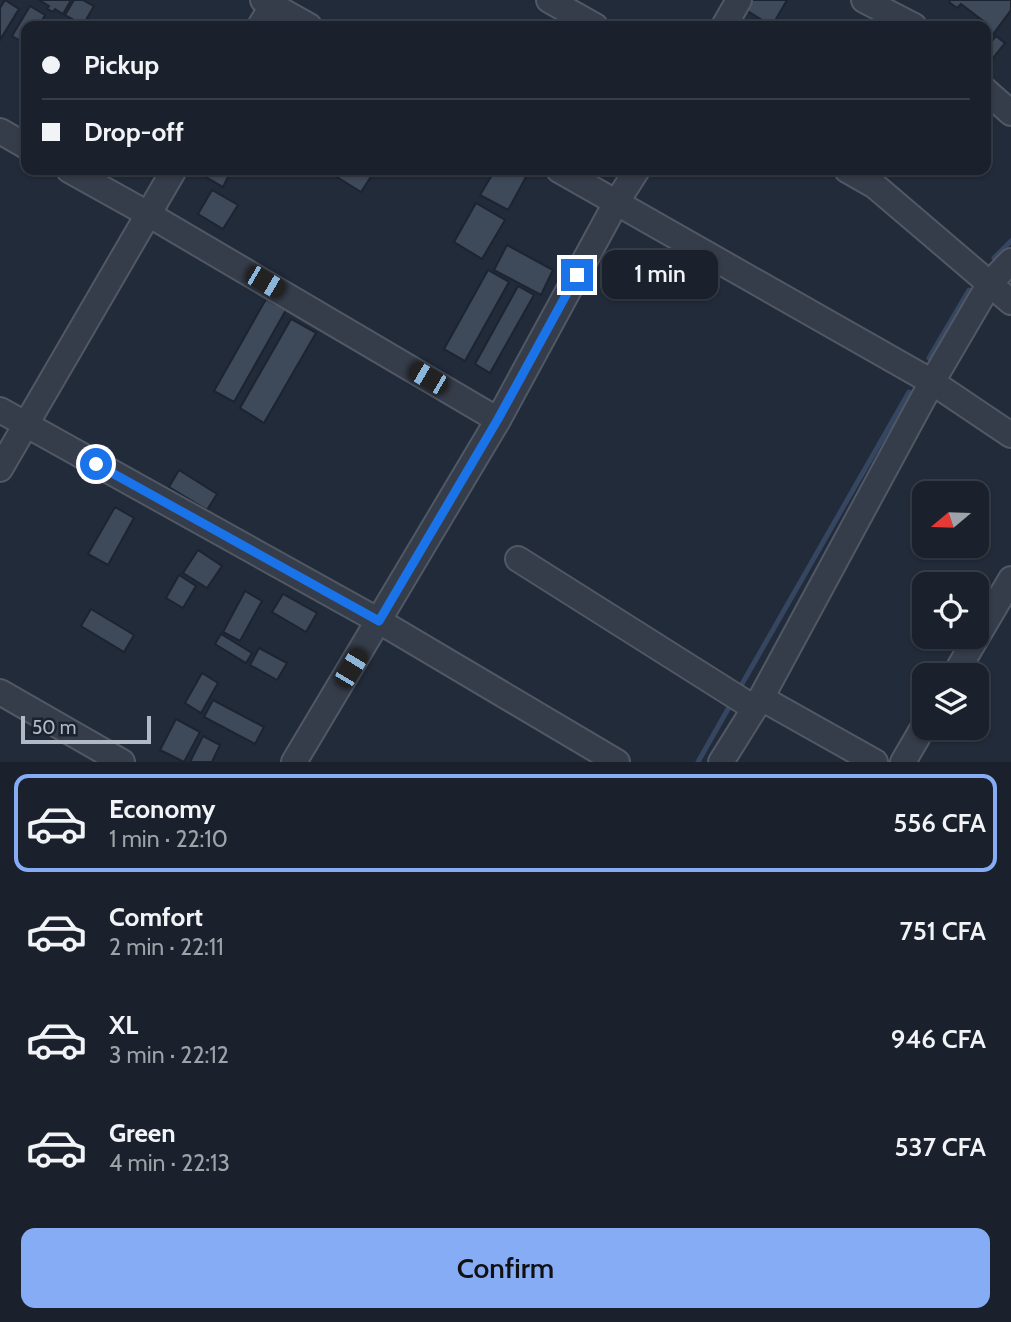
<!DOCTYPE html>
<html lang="en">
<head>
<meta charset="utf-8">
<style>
  :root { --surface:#1a202c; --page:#272d38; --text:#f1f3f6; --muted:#9fa3a9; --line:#383e48; --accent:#86acf6 }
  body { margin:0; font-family:Cabin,sans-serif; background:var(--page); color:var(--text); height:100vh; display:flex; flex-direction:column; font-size:26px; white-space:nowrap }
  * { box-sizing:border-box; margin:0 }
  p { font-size:23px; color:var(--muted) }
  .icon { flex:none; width:38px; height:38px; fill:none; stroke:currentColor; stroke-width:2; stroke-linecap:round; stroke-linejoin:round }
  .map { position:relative; height:762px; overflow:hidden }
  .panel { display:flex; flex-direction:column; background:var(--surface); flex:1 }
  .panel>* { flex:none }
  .hud { position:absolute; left:21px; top:21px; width:970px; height:154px; border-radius:14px; box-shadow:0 2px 5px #0004,0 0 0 2px var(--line); display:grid; align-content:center; height:154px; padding:0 21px; background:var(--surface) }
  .needle { width:46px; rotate:251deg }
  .buttons { position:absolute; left:912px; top:481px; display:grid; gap:14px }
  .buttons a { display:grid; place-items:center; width:77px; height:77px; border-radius:14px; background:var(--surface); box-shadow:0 2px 5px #0004,0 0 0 2px var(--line); font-size:35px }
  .scale { position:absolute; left:21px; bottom:18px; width:130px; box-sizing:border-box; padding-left:7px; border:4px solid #b1b8c6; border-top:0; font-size:19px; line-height:24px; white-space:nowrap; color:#b1b8c6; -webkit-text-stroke:5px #1b222f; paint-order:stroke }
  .end { position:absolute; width:32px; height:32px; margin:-16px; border:9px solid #1a73e8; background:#fff; box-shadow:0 0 0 4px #fff }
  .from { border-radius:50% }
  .bubble { position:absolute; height:49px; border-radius:14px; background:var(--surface); box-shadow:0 2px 5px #0004,0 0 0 2px var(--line); font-size:23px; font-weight:600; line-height:49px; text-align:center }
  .car { position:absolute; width:21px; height:42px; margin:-21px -10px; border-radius:9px; box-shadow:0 0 5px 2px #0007; background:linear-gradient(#222 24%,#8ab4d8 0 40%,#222 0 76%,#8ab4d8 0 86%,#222 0) }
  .hud b { display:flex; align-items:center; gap:24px; height:66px; font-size:26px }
  .hud b+b { border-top:2px solid var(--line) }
  .hud i { width:18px; height:18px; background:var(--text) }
  ul { padding:12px 0 0; list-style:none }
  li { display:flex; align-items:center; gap:21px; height:98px; margin:0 14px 10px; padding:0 7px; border:4px solid transparent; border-radius:14px }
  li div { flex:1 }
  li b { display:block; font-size:26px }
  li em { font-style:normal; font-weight:600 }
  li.active { border-color:var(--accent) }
  li>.icon { width:63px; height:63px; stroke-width:1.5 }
  .primary-button { display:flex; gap:14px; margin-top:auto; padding:14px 21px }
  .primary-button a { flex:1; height:80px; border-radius:14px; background:var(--accent); color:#111; font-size:28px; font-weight:600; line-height:80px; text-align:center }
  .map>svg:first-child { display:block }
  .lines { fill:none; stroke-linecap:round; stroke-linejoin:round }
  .stream { stroke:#364661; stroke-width:5 }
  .building { fill:#3e4959; stroke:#1d2431; stroke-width:2 }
  .minor-casing { stroke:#515865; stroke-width:28 }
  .minor { stroke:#363d4a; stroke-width:24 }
  .route { stroke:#1a73e8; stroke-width:9 }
</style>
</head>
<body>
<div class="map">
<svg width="1011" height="762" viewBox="0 0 1011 762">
  <rect width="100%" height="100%" fill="#222b3a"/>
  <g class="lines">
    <g class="stream">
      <polyline points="994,258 1011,241"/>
      <polyline points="929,358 969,290"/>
      <polyline points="742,684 909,392"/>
      <polyline points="698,762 728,709"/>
    </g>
  </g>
  <g class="building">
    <polygon points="5,0 19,9 0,40 0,8"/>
    <polygon points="39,0 71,0 63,14 55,9 53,12 47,9 49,6"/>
    <polygon points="74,0 83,0 94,6 83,25 65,15"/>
    <polygon points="752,0 787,0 772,26 746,10"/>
    <polygon points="950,0 1011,0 1011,10 991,37 985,32 987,24 961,4 957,8 949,2"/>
    <polygon points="30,6 45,15 39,26 26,26 26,44 12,36"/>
    <polygon points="996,36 1005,43 993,58 985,52 985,50"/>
    <polygon points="210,170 228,170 231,171 223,187 206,177"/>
    <polygon points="341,170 364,170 372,175 361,192 337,177"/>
    <polygon points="495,170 512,170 526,177 508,210 480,195"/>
    <polygon points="212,190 238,205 223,229 198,214"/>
    <polygon points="476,203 505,220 482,259 454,242"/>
    <polygon points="507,245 553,270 541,295 494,270"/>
    <polygon points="488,270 509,282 465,361 444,349"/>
    <polygon points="518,286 534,295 490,373 475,364"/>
    <polygon points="266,299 286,310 234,402 214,391"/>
    <polygon points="291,319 316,333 264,423 240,408"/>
    <polygon points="179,470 217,494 207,510 169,487"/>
    <polygon points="115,507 134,518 108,565 88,554"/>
    <polygon points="198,550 222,566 207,588 183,573"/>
    <polygon points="179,575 196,586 183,608 166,598"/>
    <polygon points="245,591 262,601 240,641 223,632"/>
    <polygon points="283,594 317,613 306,632 272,612"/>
    <polygon points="91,609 134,635 124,652 81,626"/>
    <polygon points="221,634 252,653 246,663 215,644"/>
    <polygon points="259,648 287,663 277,680 250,665"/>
    <polygon points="202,673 218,683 201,713 185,703"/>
    <polygon points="213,700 264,727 255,744 204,717"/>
    <polygon points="176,719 200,732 184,762 160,750"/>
    <polygon points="203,736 220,745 212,762 190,762"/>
  </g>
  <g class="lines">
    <g class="minor-casing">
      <g id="minor">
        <polyline points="263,0 309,26"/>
        <polyline points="549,0 595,26"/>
        <polyline points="864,0 914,26"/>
        <polyline points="260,26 276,0"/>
        <polyline points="724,26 739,0"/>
        <polyline points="985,90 1011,113"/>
        <polyline points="0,131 26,146"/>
        <polyline points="69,170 148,214 498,420"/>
        <polyline points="559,170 932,382 1011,435"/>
        <polyline points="847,170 875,186 1011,302"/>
        <polyline points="0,410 379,621 617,762"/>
        <polyline points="0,469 174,170"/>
        <polyline points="518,559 754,708"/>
        <polyline points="954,676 1011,579"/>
        <polyline points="0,692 122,762"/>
        <polyline points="761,698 875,762"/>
        <polyline points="294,762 498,420 616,203 637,170"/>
        <polyline points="721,762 761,698 932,382 990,283 1011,261"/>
        <polyline points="903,762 924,726"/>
      </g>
    </g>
    <use href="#minor" class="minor"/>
  </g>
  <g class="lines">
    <polyline class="route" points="96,464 379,621 498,419 577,275"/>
  </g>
</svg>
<div class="buttons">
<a><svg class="needle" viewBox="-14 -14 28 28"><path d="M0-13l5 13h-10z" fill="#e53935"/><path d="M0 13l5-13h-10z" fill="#9fa3a9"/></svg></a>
<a><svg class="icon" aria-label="locate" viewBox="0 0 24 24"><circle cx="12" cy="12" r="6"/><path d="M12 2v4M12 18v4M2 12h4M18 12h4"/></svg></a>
<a><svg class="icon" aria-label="layers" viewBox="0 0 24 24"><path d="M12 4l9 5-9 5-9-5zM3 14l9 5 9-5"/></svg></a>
</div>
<div class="scale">50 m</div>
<i class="end from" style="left:96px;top:464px"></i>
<i class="end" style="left:577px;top:275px"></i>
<div class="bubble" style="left:602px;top:250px;width:116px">1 min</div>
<i class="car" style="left:265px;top:282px;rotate:120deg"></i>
<i class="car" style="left:428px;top:378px;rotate:300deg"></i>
<i class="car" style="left:351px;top:668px;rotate:31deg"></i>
<div class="hud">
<b><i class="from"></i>Pickup</b>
<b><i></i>Drop-off</b>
</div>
</div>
<section class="panel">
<ul>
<li class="active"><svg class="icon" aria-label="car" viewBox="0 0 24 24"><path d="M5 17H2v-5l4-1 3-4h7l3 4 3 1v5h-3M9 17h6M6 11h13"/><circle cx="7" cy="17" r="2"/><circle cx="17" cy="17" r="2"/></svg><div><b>Economy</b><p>1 min · 22:10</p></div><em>556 CFA</em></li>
<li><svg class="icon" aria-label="car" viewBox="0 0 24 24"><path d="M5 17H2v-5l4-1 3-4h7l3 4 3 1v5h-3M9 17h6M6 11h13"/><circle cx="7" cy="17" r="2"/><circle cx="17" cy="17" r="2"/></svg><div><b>Comfort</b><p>2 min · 22:11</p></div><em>751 CFA</em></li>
<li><svg class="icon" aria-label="car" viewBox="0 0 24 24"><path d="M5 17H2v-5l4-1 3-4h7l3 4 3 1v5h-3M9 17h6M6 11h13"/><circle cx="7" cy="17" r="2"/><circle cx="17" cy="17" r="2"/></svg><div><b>XL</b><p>3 min · 22:12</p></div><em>946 CFA</em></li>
<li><svg class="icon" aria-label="car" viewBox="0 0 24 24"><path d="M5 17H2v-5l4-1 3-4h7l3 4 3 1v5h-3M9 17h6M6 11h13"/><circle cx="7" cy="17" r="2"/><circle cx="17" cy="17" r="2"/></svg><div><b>Green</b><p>4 min · 22:13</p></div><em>537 CFA</em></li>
</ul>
<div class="primary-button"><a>Confirm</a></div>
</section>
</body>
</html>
